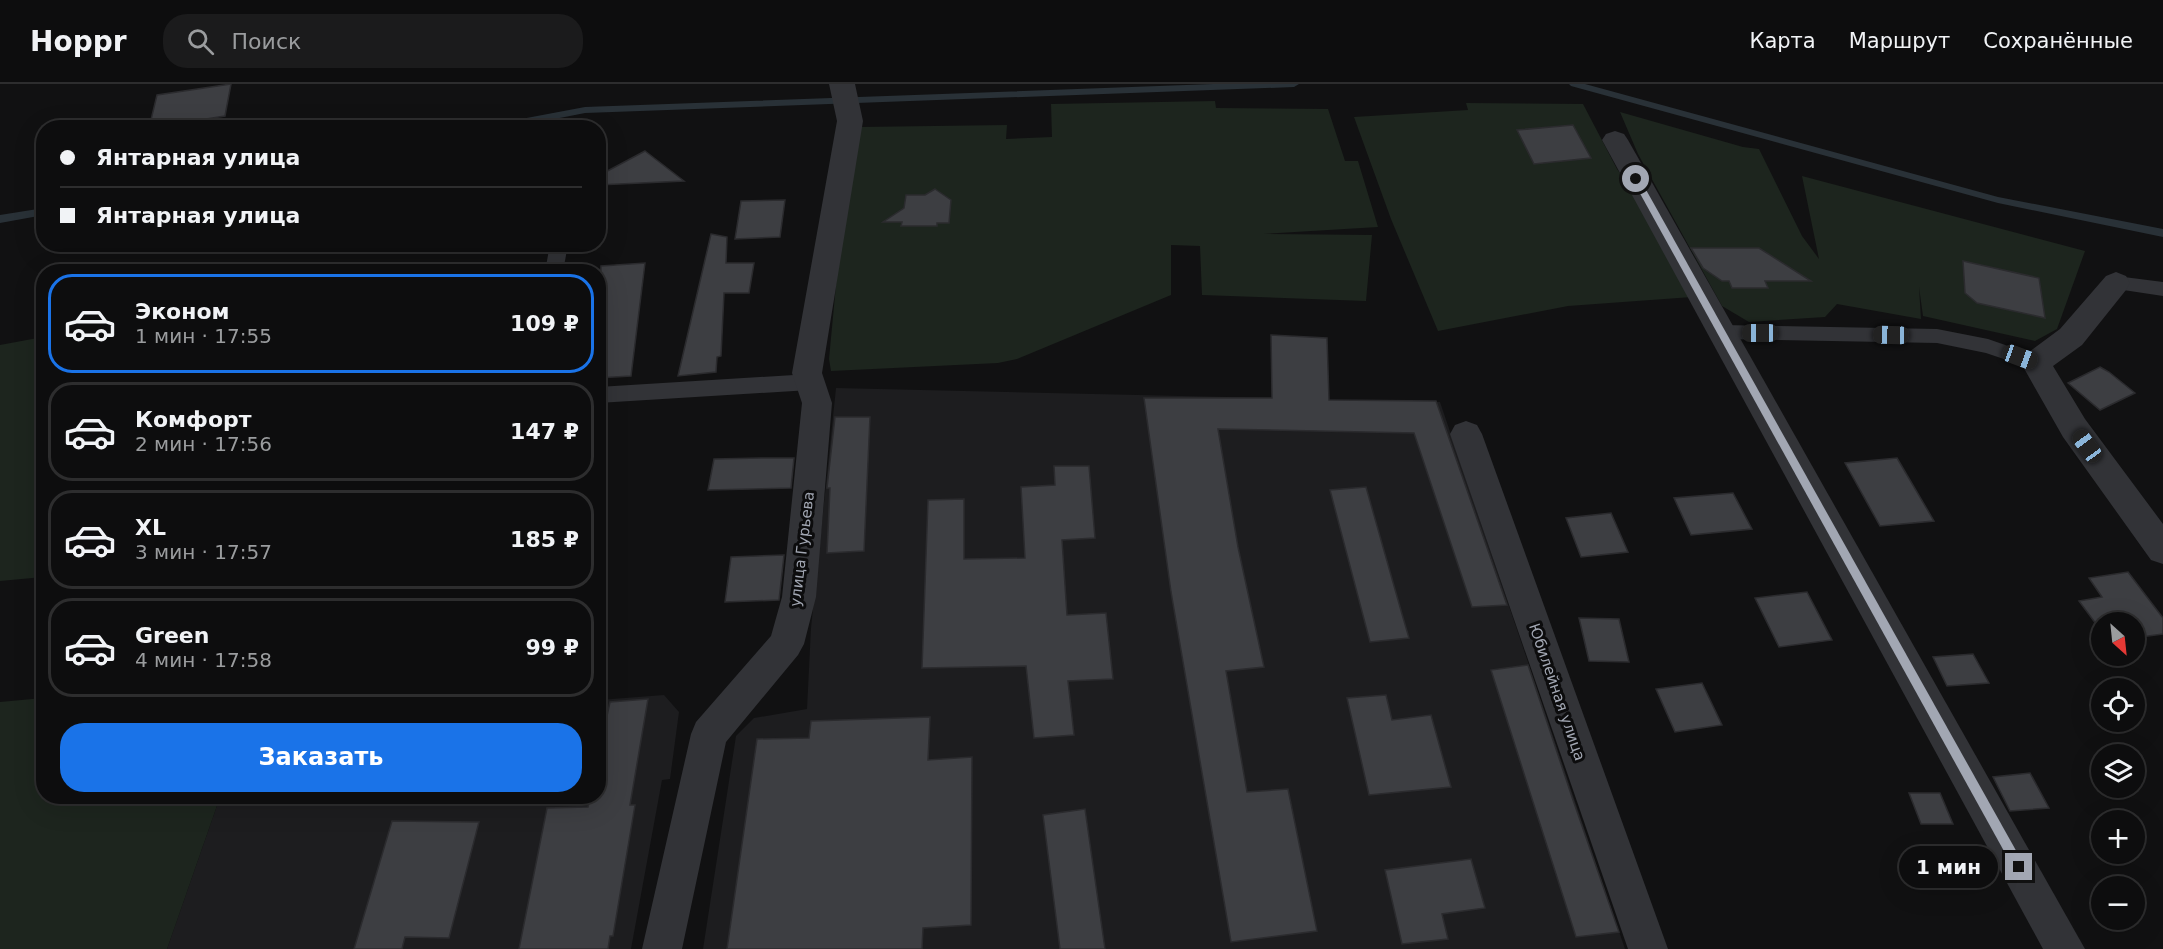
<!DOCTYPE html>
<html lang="ru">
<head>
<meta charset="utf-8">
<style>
  :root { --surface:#0d0d0e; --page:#1b1b1c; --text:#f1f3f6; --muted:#9a9c9e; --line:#2d2d2e; --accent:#1a73e8 }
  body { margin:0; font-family:"DejaVu Sans",sans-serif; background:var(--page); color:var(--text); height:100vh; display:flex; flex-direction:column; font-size:22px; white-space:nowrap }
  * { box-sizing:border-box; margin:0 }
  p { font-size:20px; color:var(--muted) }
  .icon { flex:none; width:33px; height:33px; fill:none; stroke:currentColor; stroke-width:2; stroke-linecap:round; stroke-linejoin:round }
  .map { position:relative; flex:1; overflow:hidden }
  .sheet { position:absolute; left:36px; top:180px; width:570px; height:540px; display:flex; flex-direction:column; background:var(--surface); border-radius:24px; box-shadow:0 6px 24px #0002,0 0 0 2px var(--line) }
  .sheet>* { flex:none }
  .hud { position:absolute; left:36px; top:36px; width:570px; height:132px; border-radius:24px; box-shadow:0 6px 24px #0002,0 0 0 2px var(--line); display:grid; align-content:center; height:132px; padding:0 24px; background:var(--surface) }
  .needle { width:39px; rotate:153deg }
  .fabs { position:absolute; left:2091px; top:528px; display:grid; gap:12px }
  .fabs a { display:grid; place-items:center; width:54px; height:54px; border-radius:50%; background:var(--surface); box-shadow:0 6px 24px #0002,0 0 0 2px var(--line); font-size:30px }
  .end { position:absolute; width:27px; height:27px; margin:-14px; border:8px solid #a2a7b3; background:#111; box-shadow:0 0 0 3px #111 }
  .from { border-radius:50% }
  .bubble { position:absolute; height:42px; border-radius:21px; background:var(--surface); box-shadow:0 6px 24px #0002,0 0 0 2px var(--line); font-size:20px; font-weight:700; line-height:42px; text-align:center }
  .car { position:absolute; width:18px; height:36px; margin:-18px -9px; border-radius:8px; box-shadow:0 0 4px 2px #0007; background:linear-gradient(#222 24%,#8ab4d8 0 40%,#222 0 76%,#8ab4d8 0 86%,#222 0) }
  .hud b { display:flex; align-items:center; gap:21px; height:57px; font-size:22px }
  .hud b+b { border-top:2px solid var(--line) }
  .hud i { width:15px; height:15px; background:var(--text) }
  ul { padding:10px 0 0; list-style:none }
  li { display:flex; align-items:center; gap:18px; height:99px; margin:0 12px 9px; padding:0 12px; border:3px solid var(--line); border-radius:24px }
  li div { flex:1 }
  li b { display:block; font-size:22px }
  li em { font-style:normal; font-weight:700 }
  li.selected { border-color:var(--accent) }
  li>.icon { width:54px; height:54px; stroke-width:1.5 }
  .action { display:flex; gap:12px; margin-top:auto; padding:12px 24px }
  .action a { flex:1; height:69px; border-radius:24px; background:var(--accent); color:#fff; font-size:24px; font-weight:700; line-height:69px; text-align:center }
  header { display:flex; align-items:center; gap:36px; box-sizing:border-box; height:84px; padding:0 30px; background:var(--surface); border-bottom:2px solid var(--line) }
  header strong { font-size:28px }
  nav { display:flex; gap:33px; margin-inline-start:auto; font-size:21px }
  .search { width:420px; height:54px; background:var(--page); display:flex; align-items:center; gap:15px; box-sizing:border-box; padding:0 21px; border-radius:24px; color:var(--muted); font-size:22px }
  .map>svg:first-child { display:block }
  .built { fill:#1d1d1f }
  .green { fill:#1d251e }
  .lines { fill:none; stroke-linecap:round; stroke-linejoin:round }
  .stream { fill:#293137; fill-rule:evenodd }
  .building { fill:#3d3e42; stroke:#2b2b2e; stroke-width:1.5 }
  .lane { fill:#323337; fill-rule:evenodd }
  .street { fill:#323337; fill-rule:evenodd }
  .route { fill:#a2a7b3 }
  .labels { text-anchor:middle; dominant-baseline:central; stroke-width:6; stroke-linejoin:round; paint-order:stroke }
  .street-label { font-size:15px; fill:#a2a7b3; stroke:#0c0c0d }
</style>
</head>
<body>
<header>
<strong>Hoppr</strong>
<div class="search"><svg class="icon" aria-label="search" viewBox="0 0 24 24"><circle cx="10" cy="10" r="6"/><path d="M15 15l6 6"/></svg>Поиск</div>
<nav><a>Карта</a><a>Маршрут</a><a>Сохранённые</a></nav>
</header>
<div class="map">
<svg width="2163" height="865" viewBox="0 0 2163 865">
  <rect width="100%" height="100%" fill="#111112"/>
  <g class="built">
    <polygon points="836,304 1440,318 1625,865 703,865 736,652 754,634 807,625 811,544"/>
    <polygon points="664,611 679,628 670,695 662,696 631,865 167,865 220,713 598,712 599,616"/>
  </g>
  <g class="green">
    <polygon points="1215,17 1216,24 1328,25 1345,77 1358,77 1378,143 1263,150 1372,151 1366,217 1202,211 1200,162 1171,161 1171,211 1017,275 998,279 831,287 829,275 838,180 860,43 1007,41 1006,55 1052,53 1051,20"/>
    <polygon points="1466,19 1583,20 1617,85 1656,136 1692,213 1568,222 1438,247 1391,135 1354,33 1468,26"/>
    <polygon points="1620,28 1743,63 1759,65 1802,152 1819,175 1802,92 2085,167 2057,245 2035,257 1923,232 1919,203 1921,235 1837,220 1825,233 1749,238 1722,222 1638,70"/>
    <polygon points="43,253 43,493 0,497 0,261"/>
    <polygon points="43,614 44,712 220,713 167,865 0,865 0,618"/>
  </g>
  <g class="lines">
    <g class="stream">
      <polygon points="1213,0 1299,0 1294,3 585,29 509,44 486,44 490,41 585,23"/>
      <polygon points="1569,0 1585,0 1998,113 2163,145 2163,153 1998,119 1571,2"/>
      <polygon points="44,124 44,131 0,139 0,131"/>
    </g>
  </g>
  <g class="building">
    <polygon points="231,0 225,32 149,44 157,11"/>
    <polygon points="1573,41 1591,74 1534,80 1517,46"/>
    <polygon points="645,67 684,97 598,101 598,92"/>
    <polygon points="935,105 951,116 949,139 937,139 937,142 901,142 902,138 883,138 904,124 906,111 925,111"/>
    <polygon points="785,116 780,153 735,155 741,117"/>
    <polygon points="711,150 727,153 726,179 754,179 749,209 724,209 721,272 717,273 716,288 678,292"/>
    <polygon points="1691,164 1759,164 1811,197 1765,197 1768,204 1732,204 1729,197 1722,197 1703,184"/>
    <polygon points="1963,177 2039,194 2045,234 1977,219 1965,209"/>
    <polygon points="645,179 631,292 598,294 601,182"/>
    <polygon points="1271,251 1327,254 1329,316 1436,317 1507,521 1472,523 1414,349 1218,345 1238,463 1264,583 1226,587 1247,708 1288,705 1317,847 1231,858 1171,508 1144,314 1272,314"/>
    <polygon points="2100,283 2109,288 2135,309 2100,326 2068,299"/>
    <polygon points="835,333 870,333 864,467 827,469 830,404 827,404"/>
    <polygon points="761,374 794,374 791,404 708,406 714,375"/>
    <polygon points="1897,374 1934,437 1880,442 1845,379"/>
    <polygon points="1054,382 1089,382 1095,454 1062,456 1067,531 1106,529 1113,595 1068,597 1074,651 1034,654 1026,582 922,584 928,416 964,415 964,475 1025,474 1021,403 1055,401"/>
    <polygon points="1366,403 1402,530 1409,554 1370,558 1330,406"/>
    <polygon points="1733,409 1752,445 1691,451 1674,414"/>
    <polygon points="1611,429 1628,468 1581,473 1566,434"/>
    <polygon points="784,471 779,516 725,518 731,473"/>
    <polygon points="2128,488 2163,534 2163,550 2134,554 2134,538 2102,538 2102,548 2079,517 2102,513 2089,494"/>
    <polygon points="1807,508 1832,556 1779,563 1755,514"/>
    <polygon points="1579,534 1619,535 1629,578 1589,577"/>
    <polygon points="1973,570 1989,599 1947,602 1933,573"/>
    <polygon points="1528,581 1573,716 1619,848 1576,853 1491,586"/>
    <polygon points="1702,599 1722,641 1675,648 1656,605"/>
    <polygon points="1386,611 1392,636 1431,631 1451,703 1369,711 1347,614"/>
    <polygon points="648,615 630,721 635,721 613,852 610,852 608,865 519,865 547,724 588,723 590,712 598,712 598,673 610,618"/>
    <polygon points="930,633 928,676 972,673 971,841 923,844 922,865 727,865 757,655 809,654 811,637"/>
    <polygon points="2030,689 2049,724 2010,727 1993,693"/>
    <polygon points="1909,709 1940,709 1953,740 1921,740"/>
    <polygon points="1085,725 1105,865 1060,865 1043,731"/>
    <polygon points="392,737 479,738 449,854 405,853 402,865 354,865"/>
    <polygon points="1471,775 1485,824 1442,830 1448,855 1402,860 1385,786"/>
  </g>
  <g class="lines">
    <g class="lane">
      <polygon points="550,160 568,160 563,188 545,188"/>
      <polygon points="2116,192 2163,198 2163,212 2110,204 2107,199 2110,194"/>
      <polygon points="1720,241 1937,245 1988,255 2043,274 2046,279 2043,284 2036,286 1986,269 1937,259 1720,255 1713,253 1711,248 1713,243"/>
      <polygon points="810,290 817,293 820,298 817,303 810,306 598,319 598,303"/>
    </g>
    <g class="street">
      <polygon points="829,0 855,0 863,37 822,289 832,319 816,513 804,560 798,571 726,658 682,865 642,865 691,650 696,638 771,552 782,513 802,319 792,289 837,37"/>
      <polygon points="1615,47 1624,50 1628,56 2085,865 2043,865 1602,56 1606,50"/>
      <polygon points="2116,188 2126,192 2130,199 2126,206 2082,261 2053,282 2085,335 2163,440 2163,480 2151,476 2063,353 2021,279 2025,271 2060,245 2106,192"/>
      <polygon points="1466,337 1477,341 1482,350 1668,865 1628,865 1450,350 1455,341"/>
    </g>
  </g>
  <polygon class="route" points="1636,92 1640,95 2023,779 2023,787 2015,787 1632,95"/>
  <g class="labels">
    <g class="street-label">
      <text transform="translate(802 465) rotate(-83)">улица Гурьева</text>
      <text transform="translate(1557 608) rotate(71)">Юбилейная улица</text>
    </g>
  </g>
</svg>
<div class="fabs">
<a><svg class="needle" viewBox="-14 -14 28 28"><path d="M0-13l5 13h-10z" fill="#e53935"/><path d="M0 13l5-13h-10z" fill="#9a9c9e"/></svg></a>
<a><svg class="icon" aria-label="locate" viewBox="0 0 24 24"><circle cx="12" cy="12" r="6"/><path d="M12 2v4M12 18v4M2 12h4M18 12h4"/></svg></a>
<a><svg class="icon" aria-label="layers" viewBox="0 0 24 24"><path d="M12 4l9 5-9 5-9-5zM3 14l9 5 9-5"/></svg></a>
<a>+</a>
<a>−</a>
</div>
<i class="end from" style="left:1636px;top:95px"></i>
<i class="end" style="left:2019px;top:783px"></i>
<div class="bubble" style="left:1899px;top:762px;width:99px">1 мин</div>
<i class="car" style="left:1760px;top:249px;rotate:270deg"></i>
<i class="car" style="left:1891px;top:251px;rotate:271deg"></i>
<i class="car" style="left:2020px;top:273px;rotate:110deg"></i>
<i class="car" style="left:2087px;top:362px;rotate:324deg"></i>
<div class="hud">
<b><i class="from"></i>Янтарная улица</b>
<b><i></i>Янтарная улица</b>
</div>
<section class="sheet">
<ul>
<li class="selected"><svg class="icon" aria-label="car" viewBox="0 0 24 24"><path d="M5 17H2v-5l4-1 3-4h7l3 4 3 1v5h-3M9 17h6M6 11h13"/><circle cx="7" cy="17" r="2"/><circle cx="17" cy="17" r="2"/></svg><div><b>Эконом</b><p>1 мин · 17:55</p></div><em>109 ₽</em></li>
<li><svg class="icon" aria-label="car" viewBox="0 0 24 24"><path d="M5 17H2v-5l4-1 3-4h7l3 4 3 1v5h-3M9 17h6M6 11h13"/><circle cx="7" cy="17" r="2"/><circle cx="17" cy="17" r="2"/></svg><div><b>Комфорт</b><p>2 мин · 17:56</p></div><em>147 ₽</em></li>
<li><svg class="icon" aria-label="car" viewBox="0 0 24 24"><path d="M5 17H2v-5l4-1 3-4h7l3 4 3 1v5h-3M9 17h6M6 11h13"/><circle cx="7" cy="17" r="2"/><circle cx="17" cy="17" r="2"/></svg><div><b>XL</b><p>3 мин · 17:57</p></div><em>185 ₽</em></li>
<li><svg class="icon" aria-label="car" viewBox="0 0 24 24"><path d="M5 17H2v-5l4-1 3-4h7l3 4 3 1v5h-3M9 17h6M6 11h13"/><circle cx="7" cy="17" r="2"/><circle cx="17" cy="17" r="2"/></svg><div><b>Green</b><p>4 мин · 17:58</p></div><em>99 ₽</em></li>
</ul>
<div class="action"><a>Заказать</a></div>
</section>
</div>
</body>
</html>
